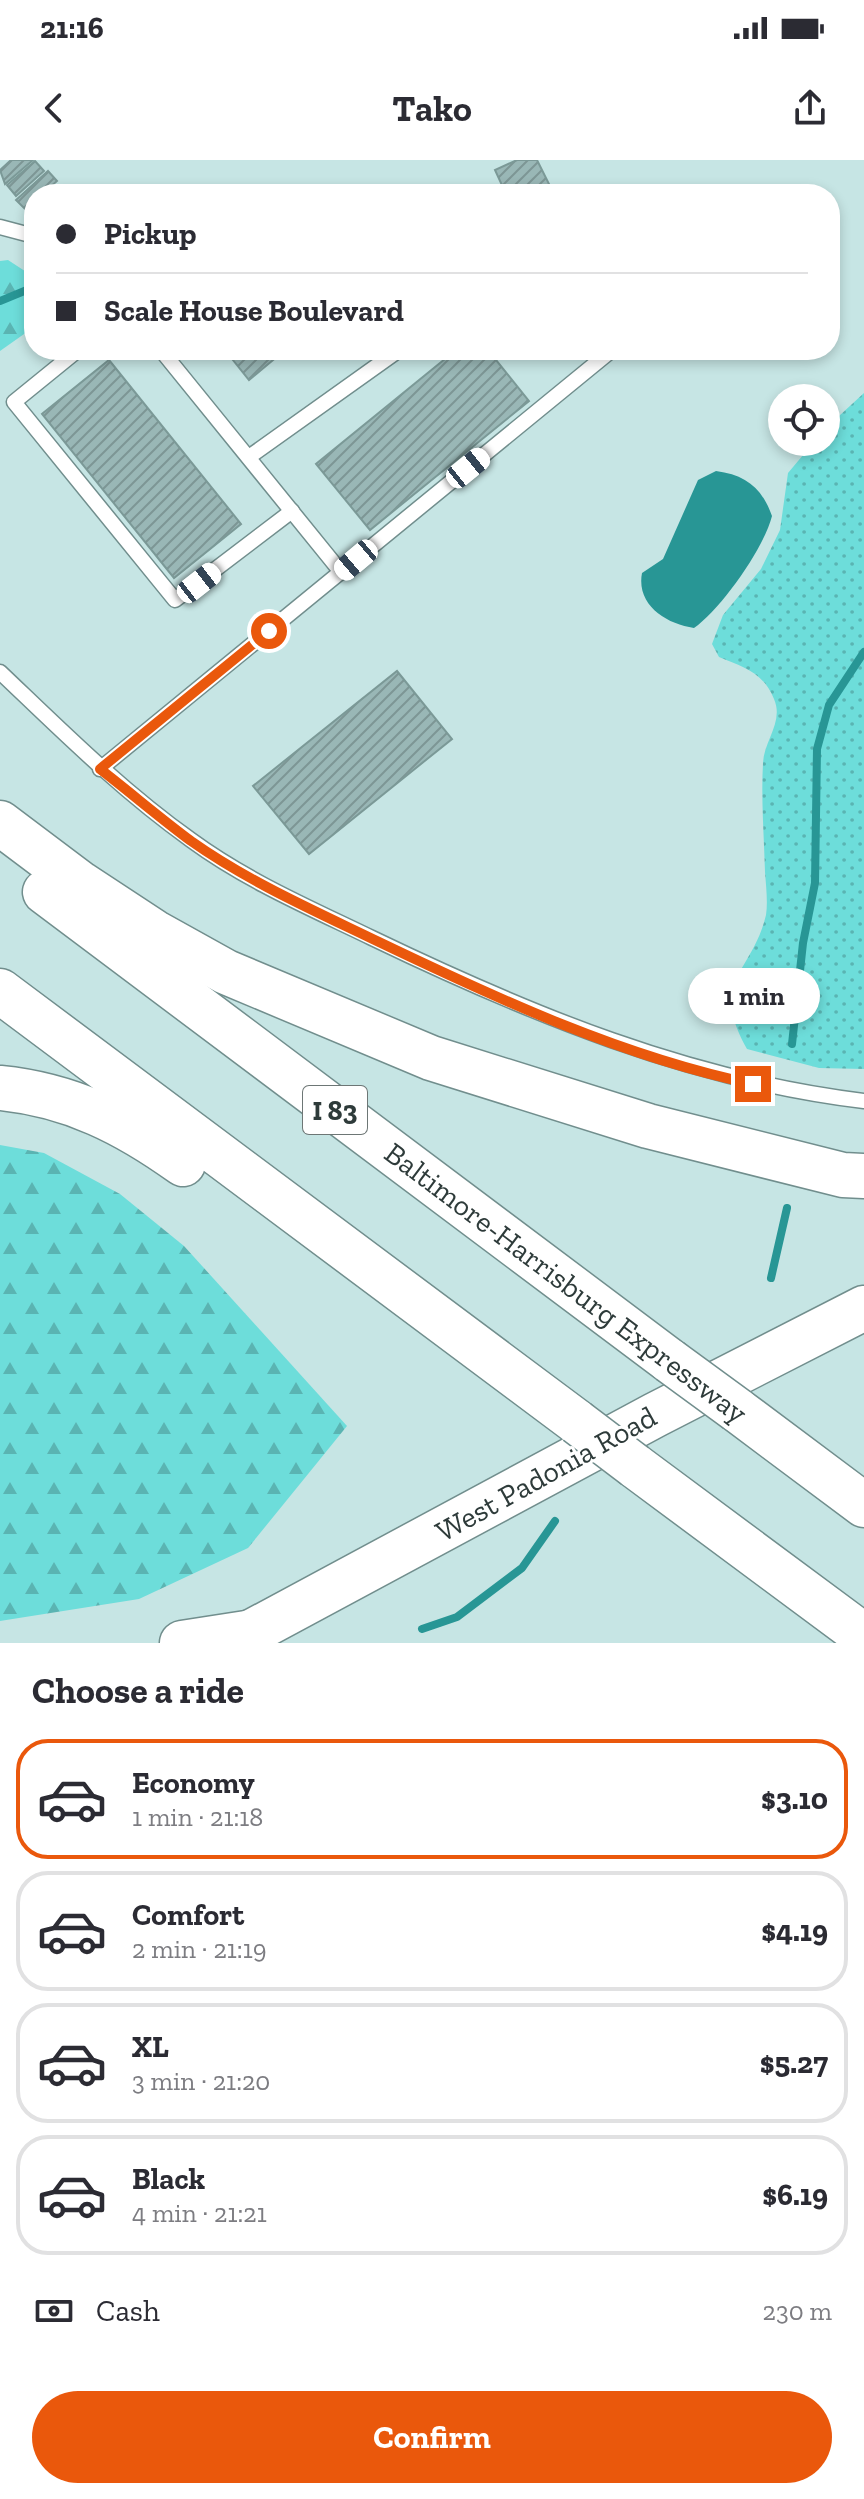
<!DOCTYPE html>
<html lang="en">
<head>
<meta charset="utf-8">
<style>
  :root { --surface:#fff; --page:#f7f7f7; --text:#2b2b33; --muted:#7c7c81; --line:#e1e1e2; --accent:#ea580c }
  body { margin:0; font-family:"Zilla Slab",serif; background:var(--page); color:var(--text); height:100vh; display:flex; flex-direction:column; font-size:30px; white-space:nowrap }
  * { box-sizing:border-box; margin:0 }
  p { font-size:26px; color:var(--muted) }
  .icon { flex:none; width:44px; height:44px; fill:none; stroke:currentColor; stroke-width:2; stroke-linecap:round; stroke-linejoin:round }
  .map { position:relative; height:1483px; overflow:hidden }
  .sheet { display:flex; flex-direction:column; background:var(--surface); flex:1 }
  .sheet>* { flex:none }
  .hud { position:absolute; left:24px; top:24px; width:816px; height:176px; border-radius:32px; box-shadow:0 4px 12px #0003; display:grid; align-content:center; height:176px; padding:0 32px; background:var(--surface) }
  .fabs { position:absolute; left:768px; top:224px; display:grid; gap:16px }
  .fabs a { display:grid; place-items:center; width:72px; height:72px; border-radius:50%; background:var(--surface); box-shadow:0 4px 12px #0003; font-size:40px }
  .end { position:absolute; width:36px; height:36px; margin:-18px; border:10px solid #ea580c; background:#fff; box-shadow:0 0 0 4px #fff }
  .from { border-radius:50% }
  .bubble { position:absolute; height:56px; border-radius:28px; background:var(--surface); box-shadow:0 4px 12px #0003; font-size:26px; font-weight:800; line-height:56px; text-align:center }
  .car { position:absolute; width:24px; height:48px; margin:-24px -12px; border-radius:10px; box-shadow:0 0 6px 2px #0007; background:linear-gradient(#fff 24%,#345 0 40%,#fff 0 76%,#345 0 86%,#fff 0) }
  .hud b { display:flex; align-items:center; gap:28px; height:76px; font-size:30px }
  .hud b+b { border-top:2px solid var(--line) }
  .hud i { width:20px; height:20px; background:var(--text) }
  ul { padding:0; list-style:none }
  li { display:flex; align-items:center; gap:24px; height:120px; margin:0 16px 12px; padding:0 16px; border:4px solid var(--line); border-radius:32px }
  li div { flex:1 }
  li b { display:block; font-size:30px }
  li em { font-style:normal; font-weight:800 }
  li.current { border-color:var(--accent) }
  li>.icon { width:72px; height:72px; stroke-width:1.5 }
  h2 { padding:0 32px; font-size:36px; line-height:96px }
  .pay { display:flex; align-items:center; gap:20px; height:88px; padding:0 32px; font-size:30px }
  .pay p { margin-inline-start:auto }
  .action { display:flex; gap:16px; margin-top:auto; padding:16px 32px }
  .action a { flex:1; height:92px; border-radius:48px; background:var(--accent); color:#fff; font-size:32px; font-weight:800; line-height:92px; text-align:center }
  .status { display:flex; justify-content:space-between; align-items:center; height:56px; padding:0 40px; background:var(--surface); direction:ltr }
  .status svg { height:22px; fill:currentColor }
  header { display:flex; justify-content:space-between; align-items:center; height:104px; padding:0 32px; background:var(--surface); font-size:36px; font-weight:800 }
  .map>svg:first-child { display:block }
  .grass { fill:url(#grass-dots) }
  .forest { fill:url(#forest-firs) }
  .water { fill:#289695 }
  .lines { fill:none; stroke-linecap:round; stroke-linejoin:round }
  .stream { stroke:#289695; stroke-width:8 }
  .building { fill:url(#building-hatch); stroke:#7b9997; stroke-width:2 }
  .service-casing { stroke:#718e8d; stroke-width:17 }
  .primary-casing { stroke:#718e8d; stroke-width:47 }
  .motorway-casing { stroke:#718e8d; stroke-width:47 }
  .service { stroke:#fff; stroke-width:14 }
  .primary { stroke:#fff; stroke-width:44 }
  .motorway { stroke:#fff; stroke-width:44 }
  .motorway-bridge-casing { stroke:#718e8d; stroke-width:47; stroke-linecap:butt }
  .motorway-bridge { stroke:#fff; stroke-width:44 }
  .route { stroke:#ea580c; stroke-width:10 }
  .labels { text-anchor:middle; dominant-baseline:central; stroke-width:6; stroke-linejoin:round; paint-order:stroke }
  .shield { fill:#fff; stroke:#6d7675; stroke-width:2 }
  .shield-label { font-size:28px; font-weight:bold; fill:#2e3b3a }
  .street-label { font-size:30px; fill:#2e3b3a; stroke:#fff }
</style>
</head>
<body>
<div class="status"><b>21:16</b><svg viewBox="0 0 49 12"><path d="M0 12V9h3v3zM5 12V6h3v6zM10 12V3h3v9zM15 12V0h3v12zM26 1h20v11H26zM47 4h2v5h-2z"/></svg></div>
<header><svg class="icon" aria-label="back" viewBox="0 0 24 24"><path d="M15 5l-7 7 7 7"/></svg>Tako<svg class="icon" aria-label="share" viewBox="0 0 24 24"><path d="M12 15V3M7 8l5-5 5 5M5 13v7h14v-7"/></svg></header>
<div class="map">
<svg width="864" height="1483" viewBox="0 0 864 1483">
  <defs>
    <pattern id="grass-dots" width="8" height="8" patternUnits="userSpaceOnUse" patternTransform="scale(2)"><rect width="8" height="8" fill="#6dddda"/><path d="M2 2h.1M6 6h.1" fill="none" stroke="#5ab4b2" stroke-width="1.8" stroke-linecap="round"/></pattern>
    <pattern id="forest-firs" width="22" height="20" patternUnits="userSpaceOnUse" patternTransform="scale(2)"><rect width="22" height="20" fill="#6dddda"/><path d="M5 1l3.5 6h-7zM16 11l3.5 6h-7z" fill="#5ab4b2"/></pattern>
    <pattern id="building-hatch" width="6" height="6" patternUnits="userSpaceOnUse" patternTransform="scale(2)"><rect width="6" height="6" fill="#99b7b6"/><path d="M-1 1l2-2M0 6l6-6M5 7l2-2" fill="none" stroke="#7d9695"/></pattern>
  </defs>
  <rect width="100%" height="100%" fill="#c6e5e4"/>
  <path class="grass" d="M 864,233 L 864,909 L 819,908 L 747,889 C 708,820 752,814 766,755 C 768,742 766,726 765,712 C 764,676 761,639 763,603 C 764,580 784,562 774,539 C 763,512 743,507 719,497 L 712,484 L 723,455 L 761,409 L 780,370 L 788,313 L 814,282 L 826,282 L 826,268 Z"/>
  <g class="forest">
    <polygon points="8,100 34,117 34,167 0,191 0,101"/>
    <polygon points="0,985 44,993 120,1034 184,1086 347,1266 248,1388 139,1439 0,1461"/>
  </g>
  <path class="water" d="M 716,311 C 746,315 762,328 772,356 C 764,388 721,449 694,468 C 666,464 636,445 642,413 L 663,399 L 698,320 Z"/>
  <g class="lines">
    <g class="stream">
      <polyline points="0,141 34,127"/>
      <polyline points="792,884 803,783 815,723 817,589 829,545 864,492"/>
      <polyline points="771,1118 787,1048"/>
      <polyline points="422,1469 457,1457 522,1408 555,1361"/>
    </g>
  </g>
  <g class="building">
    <polygon points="11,0 33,0 5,24 0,10"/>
    <polygon points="517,0 537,0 553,32 506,34 495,10"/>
    <polygon points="35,1 44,11 16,36 7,25"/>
    <polygon points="48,11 57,21 42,34 34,34 34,41 25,49 16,40"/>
    <polygon points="225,190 285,190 249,220"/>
    <polygon points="456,190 488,190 529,241 370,370 316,304"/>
    <polygon points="109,200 241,364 174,418 42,254"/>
    <polygon points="397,511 452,579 309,694 253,626"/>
  </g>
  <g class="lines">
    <g class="service-casing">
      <g id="service">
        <polyline points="0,67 34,76"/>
        <polyline points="78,190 14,242 175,440 292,351"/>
        <polyline points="161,190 341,412"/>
        <polyline points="249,297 399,190"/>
        <path d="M 0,512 C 62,571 121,630 191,680 C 247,721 310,748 372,778 C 530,854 689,920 864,941"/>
        <polyline points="100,609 612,190"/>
      </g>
    </g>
    <g class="primary-casing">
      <polyline id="primary" points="231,1483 655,1255 864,1148"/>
    </g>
    <g class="motorway-casing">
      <g id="motorway">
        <polyline points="0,663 81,724 154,772 226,812 431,898 648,966 843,1015 864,1016"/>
        <polyline points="45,732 670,1201"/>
        <polyline points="0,831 577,1262"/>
        <path d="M 0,928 C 71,935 126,963 183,1004"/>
        <polyline points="737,1250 864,1345"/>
        <polyline points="635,1306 864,1476"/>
        <polyline points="182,1483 253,1472"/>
      </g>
    </g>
    <use href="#service" class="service"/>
    <use href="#primary" class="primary"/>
    <use href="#motorway" class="motorway"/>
    <g class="motorway-bridge-casing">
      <g id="motorway-bridge">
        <polyline points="670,1201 737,1250"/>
        <polyline points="577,1262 635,1306"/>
      </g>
    </g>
    <use href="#motorway-bridge" class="motorway-bridge"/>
  </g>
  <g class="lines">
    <path class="route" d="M 269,471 L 100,609 C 131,633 160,658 191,681 C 249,722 315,751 379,782 C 498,839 623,897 753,924"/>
  </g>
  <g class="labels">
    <rect class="shield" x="303" y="926" width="64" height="48" rx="6"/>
    <g class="shield-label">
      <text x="335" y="950">I 83</text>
    </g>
    <g class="street-label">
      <text transform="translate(566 1123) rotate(37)">Baltimore-Harrisburg Expressway</text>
      <text transform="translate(546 1314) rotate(-29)">West Padonia Road</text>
    </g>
  </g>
</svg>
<div class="fabs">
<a><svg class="icon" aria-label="locate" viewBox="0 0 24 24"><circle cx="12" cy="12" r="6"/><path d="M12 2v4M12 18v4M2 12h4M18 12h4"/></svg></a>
</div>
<i class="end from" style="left:269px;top:471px"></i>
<i class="end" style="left:753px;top:924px"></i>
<div class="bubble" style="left:688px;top:808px;width:132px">1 min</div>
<i class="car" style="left:468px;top:308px;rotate:51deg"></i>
<i class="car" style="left:356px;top:400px;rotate:230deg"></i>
<i class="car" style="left:199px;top:423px;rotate:52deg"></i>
<div class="hud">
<b><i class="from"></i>Pickup</b>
<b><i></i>Scale House Boulevard</b>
</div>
</div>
<section class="sheet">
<h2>Choose a ride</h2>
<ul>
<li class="current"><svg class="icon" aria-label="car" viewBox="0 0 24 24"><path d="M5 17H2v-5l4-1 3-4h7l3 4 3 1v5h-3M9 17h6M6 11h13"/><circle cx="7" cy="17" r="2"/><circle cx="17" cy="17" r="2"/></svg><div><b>Economy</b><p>1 min · 21:18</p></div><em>$3.10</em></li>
<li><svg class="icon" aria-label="car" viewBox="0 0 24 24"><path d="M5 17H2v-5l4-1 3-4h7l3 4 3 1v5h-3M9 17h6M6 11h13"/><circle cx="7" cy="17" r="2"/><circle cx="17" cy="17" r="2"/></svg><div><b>Comfort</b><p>2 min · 21:19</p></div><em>$4.19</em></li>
<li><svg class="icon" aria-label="car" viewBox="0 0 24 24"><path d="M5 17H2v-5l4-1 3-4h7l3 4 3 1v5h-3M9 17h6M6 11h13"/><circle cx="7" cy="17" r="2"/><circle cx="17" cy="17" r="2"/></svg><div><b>XL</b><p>3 min · 21:20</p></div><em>$5.27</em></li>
<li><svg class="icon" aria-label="car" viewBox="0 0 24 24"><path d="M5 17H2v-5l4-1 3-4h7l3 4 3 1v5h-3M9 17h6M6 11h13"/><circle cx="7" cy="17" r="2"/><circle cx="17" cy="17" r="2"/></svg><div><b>Black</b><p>4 min · 21:21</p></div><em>$6.19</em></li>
</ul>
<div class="pay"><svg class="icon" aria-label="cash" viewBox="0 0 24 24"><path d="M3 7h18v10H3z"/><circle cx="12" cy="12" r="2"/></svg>Cash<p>230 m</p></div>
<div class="action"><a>Confirm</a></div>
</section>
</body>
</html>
